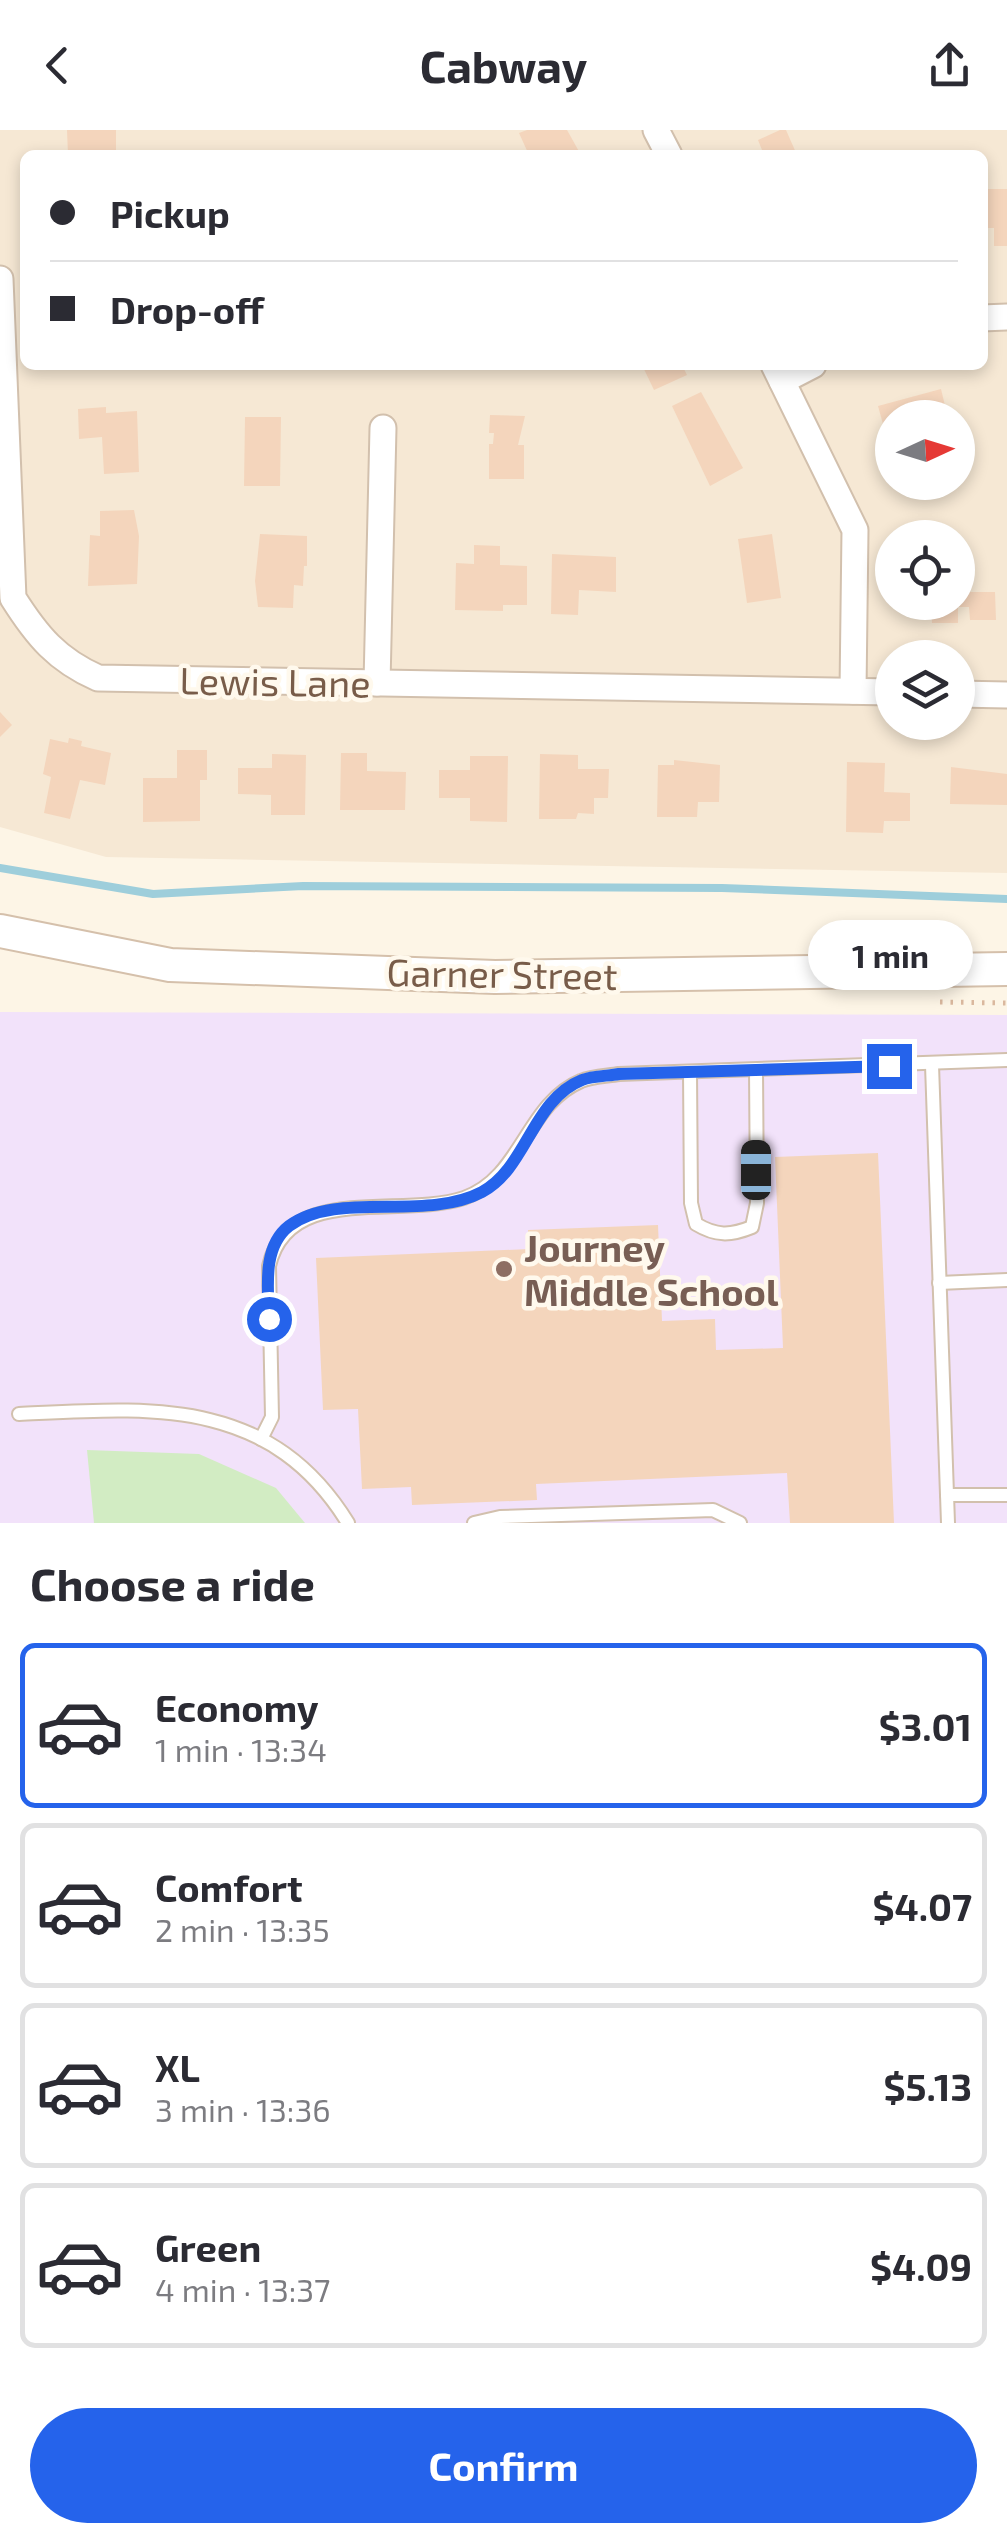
<!DOCTYPE html>
<html lang="en">
<head>
<meta charset="utf-8">
<style>
  :root { --surface:#fff; --page:#f2f2f3; --text:#2b2b33; --muted:#7c7c81; --line:#e1e1e2; --accent:#2563eb }
  body { margin:0; font-family:"Exo 2",sans-serif; background:var(--page); color:var(--text); height:100vh; display:flex; flex-direction:column; font-size:38px; white-space:nowrap }
  * { box-sizing:border-box; margin:0 }
  p { font-size:32px; color:var(--muted) }
  .icon { flex:none; width:55px; height:55px; fill:none; stroke:currentColor; stroke-width:2; stroke-linecap:round; stroke-linejoin:round }
  .map { position:relative; height:1393px; overflow:hidden }
  .panel { display:flex; flex-direction:column; background:var(--surface); flex:1 }
  .panel>* { flex:none }
  .hud { position:absolute; left:20px; top:20px; width:968px; height:220px; border-radius:15px; box-shadow:0 5px 15px #0003; display:grid; align-content:center; height:220px; padding:0 30px; background:var(--surface) }
  .needle { width:65px; rotate:86deg }
  .buttons { position:absolute; left:875px; top:270px; display:grid; gap:20px }
  .buttons a { display:grid; place-items:center; width:100px; height:100px; border-radius:50%; background:var(--surface); box-shadow:0 5px 15px #0003; font-size:50px }
  .end { position:absolute; width:45px; height:45px; margin:-22px; border:12px solid #2563eb; background:#fff; box-shadow:0 0 0 5px #fff }
  .from { border-radius:50% }
  .bubble { position:absolute; height:70px; border-radius:35px; background:var(--surface); box-shadow:0 5px 15px #0003; font-size:32px; font-weight:700; line-height:70px; text-align:center }
  .car { position:absolute; width:30px; height:60px; margin:-30px -15px; border-radius:12px; box-shadow:0 0 8px 2px #0007; background:linear-gradient(#222 24%,#8ab4d8 0 40%,#222 0 76%,#8ab4d8 0 86%,#222 0) }
  .hud b { display:flex; align-items:center; gap:35px; height:95px; font-size:38px }
  .hud b+b { border-top:2px solid var(--line) }
  .hud i { width:25px; height:25px; background:var(--text) }
  ul { padding:0; list-style:none }
  li { display:flex; align-items:center; gap:30px; height:165px; margin:0 20px 15px; padding:0 10px; border:5px solid var(--line); border-radius:15px }
  li div { flex:1 }
  li b { display:block; font-size:38px }
  li em { font-style:normal; font-weight:700 }
  li.selected { border-color:var(--accent) }
  li>.icon { width:90px; height:90px; stroke-width:1.5 }
  h2 { padding:0 30px; font-size:45px; line-height:120px }
  .primary-button { display:flex; gap:20px; margin-top:auto; padding:20px 30px }
  .primary-button a { flex:1; height:115px; border-radius:60px; background:var(--accent); color:#fff; font-size:40px; font-weight:700; line-height:115px; text-align:center }
  header { display:flex; justify-content:space-between; align-items:center; height:130px; padding:0 30px; background:var(--surface); font-size:45px; font-weight:700 }
  .map>svg:first-child { display:block }
  .residential { fill:#f6e8d4; fill-rule:evenodd }
  .education { fill:#f2e2fa }
  .green { fill:#d2ecc3 }
  .lines { fill:none; stroke-linecap:round; stroke-linejoin:round }
  .stream { stroke:#9ecedb; stroke-width:8 }
  .building { fill:#f4d5bc }
  .lane-casing { stroke:#d2c0ad; stroke-width:16 }
  .street-casing { stroke:#d2c0ad; stroke-width:29 }
  .secondary-casing { stroke:#d5c0ab; stroke-width:36 }
  .path { stroke:#dab89e; stroke-width:5; stroke-dasharray:2.5 8; stroke-linecap:butt }
  .lane { stroke:#fff; stroke-width:12 }
  .street { stroke:#fff; stroke-width:25 }
  .secondary { stroke:#fff; stroke-width:32 }
  .route { stroke:#2563eb; stroke-width:12 }
  .education-dot { fill:#8d6e63; stroke:#fff9ed; stroke-width:4 }
  .labels { text-anchor:middle; dominant-baseline:central; stroke-width:9; stroke-linejoin:round; paint-order:stroke }
  .street-label { font-size:38px; fill:#785c49; stroke:#fff9ed }
  .education-label { font-size:38px; font-weight:bold; fill:#785e54; stroke:#fff9ed; text-anchor:start }
</style>
</head>
<body>
<header><svg class="icon" aria-label="back" viewBox="0 0 24 24"><path d="M15 5l-7 7 7 7"/></svg>Cabway<svg class="icon" aria-label="share" viewBox="0 0 24 24"><path d="M12 15V3M7 8l5-5 5 5M5 13v7h14v-7"/></svg></header>
<div class="map">
<svg width="1007" height="1393" viewBox="0 0 1007 1393">
  <rect width="100%" height="100%" fill="#fdf5e6"/>
  <path class="residential" d="M 0,0 L 1007,0 L 1007,743 L 106,727 L 0,697 ZM 25,25 L 982,25 L 982,235 L 25,235 ZM 892,288 L 958,288 L 958,352 L 892,352 ZM 892,408 L 958,408 L 958,472 L 892,472 ZM 892,528 L 958,528 L 958,592 L 892,592 Z"/>
  <polygon class="education" points="0,882 1007,885 1007,1393 0,1393"/>
  <polygon class="green" points="87,1320 199,1324 276,1358 305,1393 94,1393"/>
  <g class="lines">
    <polyline class="stream" points="0,738 153,764 303,756 722,758 1007,769"/>
  </g>
  <g class="building">
    <polygon points="67,0 116,0 116,25 68,25"/>
    <polygon points="527,0 567,0 581,25 529,25 519,3"/>
    <polygon points="780,0 786,0 797,25 764,25 758,10"/>
    <polygon points="982,59 1007,59 1007,116 994,116 994,98 982,98"/>
    <polygon points="642,235 682,235 687,245 654,260"/>
    <polygon points="941,259 948,288 892,288 892,311 888,312 878,276"/>
    <polygon points="701,262 743,338 710,356 672,276"/>
    <polygon points="106,277 106,283 137,281 139,342 104,344 102,307 79,309 78,279"/>
    <polygon points="490,285 525,286 518,315 524,315 524,349 489,349 489,314 493,314 494,303 489,303"/>
    <polygon points="245,287 281,287 280,356 244,356"/>
    <polygon points="134,380 139,406 137,454 88,456 90,405 100,406 100,381"/>
    <polygon points="260,404 307,406 307,436 304,436 303,456 294,455 293,478 258,477 255,451"/>
    <polygon points="772,404 781,468 747,473 738,409"/>
    <polygon points="474,415 500,416 500,435 527,436 527,475 503,475 503,481 455,480 456,433 474,434"/>
    <polygon points="552,424 616,427 616,462 579,460 578,485 551,484"/>
    <polygon points="958,462 995,462 996,490 970,490 969,477 958,477 958,493 932,493 931,472 958,472"/>
    <polygon points="0,582 12,595 0,607"/>
    <polygon points="69,608 82,611 81,616 111,623 105,655 80,650 70,689 44,683 51,647 43,644 50,609 68,613"/>
    <polygon points="177,620 207,620 207,650 200,650 200,691 143,692 143,648 177,648"/>
    <polygon points="341,623 367,623 367,641 406,642 405,680 340,680"/>
    <polygon points="272,624 306,625 305,685 271,685 271,665 238,664 238,638 272,638"/>
    <polygon points="540,624 578,625 578,639 609,639 608,668 594,668 594,684 578,683 576,689 539,689"/>
    <polygon points="470,626 508,626 507,692 470,691 470,668 439,668 439,640 470,640"/>
    <polygon points="674,630 720,635 719,672 698,672 697,687 657,687 658,635 674,635"/>
    <polygon points="847,632 885,633 884,662 910,663 910,691 884,691 883,703 846,702"/>
    <polygon points="951,637 1007,644 1007,675 950,674"/>
    <polygon points="878,1023 894,1393 790,1393 787,1343 536,1354 537,1370 412,1375 411,1357 362,1359 358,1279 323,1280 316,1128 529,1119 528,1100 658,1095 662,1191 715,1189 716,1220 783,1218 775,1027"/>
  </g>
  <g class="lines">
    <g class="lane-casing">
      <g id="lane">
        <polyline points="932,935 948,1393"/>
        <path d="M 690,942 L 691,1073 L 696,1094 C 716,1106 730,1106 752,1097 L 757,1073 L 756,940"/>
        <polyline points="939,1153 1007,1150"/>
        <path d="M 19,1284 C 148,1278 269,1265 348,1393"/>
        <path d="M 261,1309 L 272,1287 L 269,1136 C 288,1052 400,1089 464,1068 C 522,1048 526,974 581,951 C 592,946 607,946 619,944 L 1007,930"/>
        <polyline points="947,1365 1007,1365"/>
        <polyline points="474,1393 500,1387 713,1380 740,1393"/>
      </g>
    </g>
    <g class="street-casing">
      <g id="street">
        <polyline points="656,0 669,25"/>
        <path d="M 0,149 L 13,468 C 37,506 57,530 98,548 L 892,562"/>
        <polyline points="982,188 1007,187"/>
        <polyline points="774,235 855,400 853,561"/>
        <polyline points="782,251 813,235"/>
        <polyline points="377,553 383,298"/>
        <polyline points="958,564 1007,565"/>
      </g>
    </g>
    <g class="secondary-casing">
      <polyline id="secondary" points="0,801 170,835 495,847 1007,839"/>
    </g>
    <polyline class="path" points="940,872 1007,873"/>
    <use href="#lane" class="lane"/>
    <use href="#street" class="street"/>
    <use href="#secondary" class="secondary"/>
  </g>
  <g class="lines">
    <path class="route" d="M 269,1189 C 268,1158 262,1117 289,1096 C 337,1060 425,1092 482,1062 C 527,1038 532,970 582,950 C 592,946 608,946 619,944 L 889,936"/>
  </g>
  <circle class="education-dot" cx="504" cy="1139" r="10"/>
  <g class="labels">
    <g class="street-label">
      <text transform="translate(275 551) rotate(1)">Lewis Lane</text>
      <text transform="translate(502 843) rotate(1)">Garner Street</text>
    </g>
    <g class="education-label">
      <text x="524" y="1117">Journey<tspan x="524" dy="44">Middle School</tspan></text>
    </g>
  </g>
</svg>
<div class="buttons">
<a><svg class="needle" viewBox="-14 -14 28 28"><path d="M0-13l5 13h-10z" fill="#e53935"/><path d="M0 13l5-13h-10z" fill="#7c7c81"/></svg></a>
<a><svg class="icon" aria-label="locate" viewBox="0 0 24 24"><circle cx="12" cy="12" r="6"/><path d="M12 2v4M12 18v4M2 12h4M18 12h4"/></svg></a>
<a><svg class="icon" aria-label="layers" viewBox="0 0 24 24"><path d="M12 4l9 5-9 5-9-5zM3 14l9 5 9-5"/></svg></a>
</div>
<i class="end from" style="left:269px;top:1189px"></i>
<i class="end" style="left:889px;top:936px"></i>
<div class="bubble" style="left:808px;top:790px;width:165px">1 min</div>
<i class="car" style="left:756px;top:1040px;rotate:0deg"></i>
<div class="hud">
<b><i class="from"></i>Pickup</b>
<b><i></i>Drop-off</b>
</div>
</div>
<section class="panel">
<h2>Choose a ride</h2>
<ul>
<li class="selected"><svg class="icon" aria-label="car" viewBox="0 0 24 24"><path d="M5 17H2v-5l4-1 3-4h7l3 4 3 1v5h-3M9 17h6M6 11h13"/><circle cx="7" cy="17" r="2"/><circle cx="17" cy="17" r="2"/></svg><div><b>Economy</b><p>1 min · 13:34</p></div><em>$3.01</em></li>
<li><svg class="icon" aria-label="car" viewBox="0 0 24 24"><path d="M5 17H2v-5l4-1 3-4h7l3 4 3 1v5h-3M9 17h6M6 11h13"/><circle cx="7" cy="17" r="2"/><circle cx="17" cy="17" r="2"/></svg><div><b>Comfort</b><p>2 min · 13:35</p></div><em>$4.07</em></li>
<li><svg class="icon" aria-label="car" viewBox="0 0 24 24"><path d="M5 17H2v-5l4-1 3-4h7l3 4 3 1v5h-3M9 17h6M6 11h13"/><circle cx="7" cy="17" r="2"/><circle cx="17" cy="17" r="2"/></svg><div><b>XL</b><p>3 min · 13:36</p></div><em>$5.13</em></li>
<li><svg class="icon" aria-label="car" viewBox="0 0 24 24"><path d="M5 17H2v-5l4-1 3-4h7l3 4 3 1v5h-3M9 17h6M6 11h13"/><circle cx="7" cy="17" r="2"/><circle cx="17" cy="17" r="2"/></svg><div><b>Green</b><p>4 min · 13:37</p></div><em>$4.09</em></li>
</ul>
<div class="primary-button"><a>Confirm</a></div>
</section>
</body>
</html>
